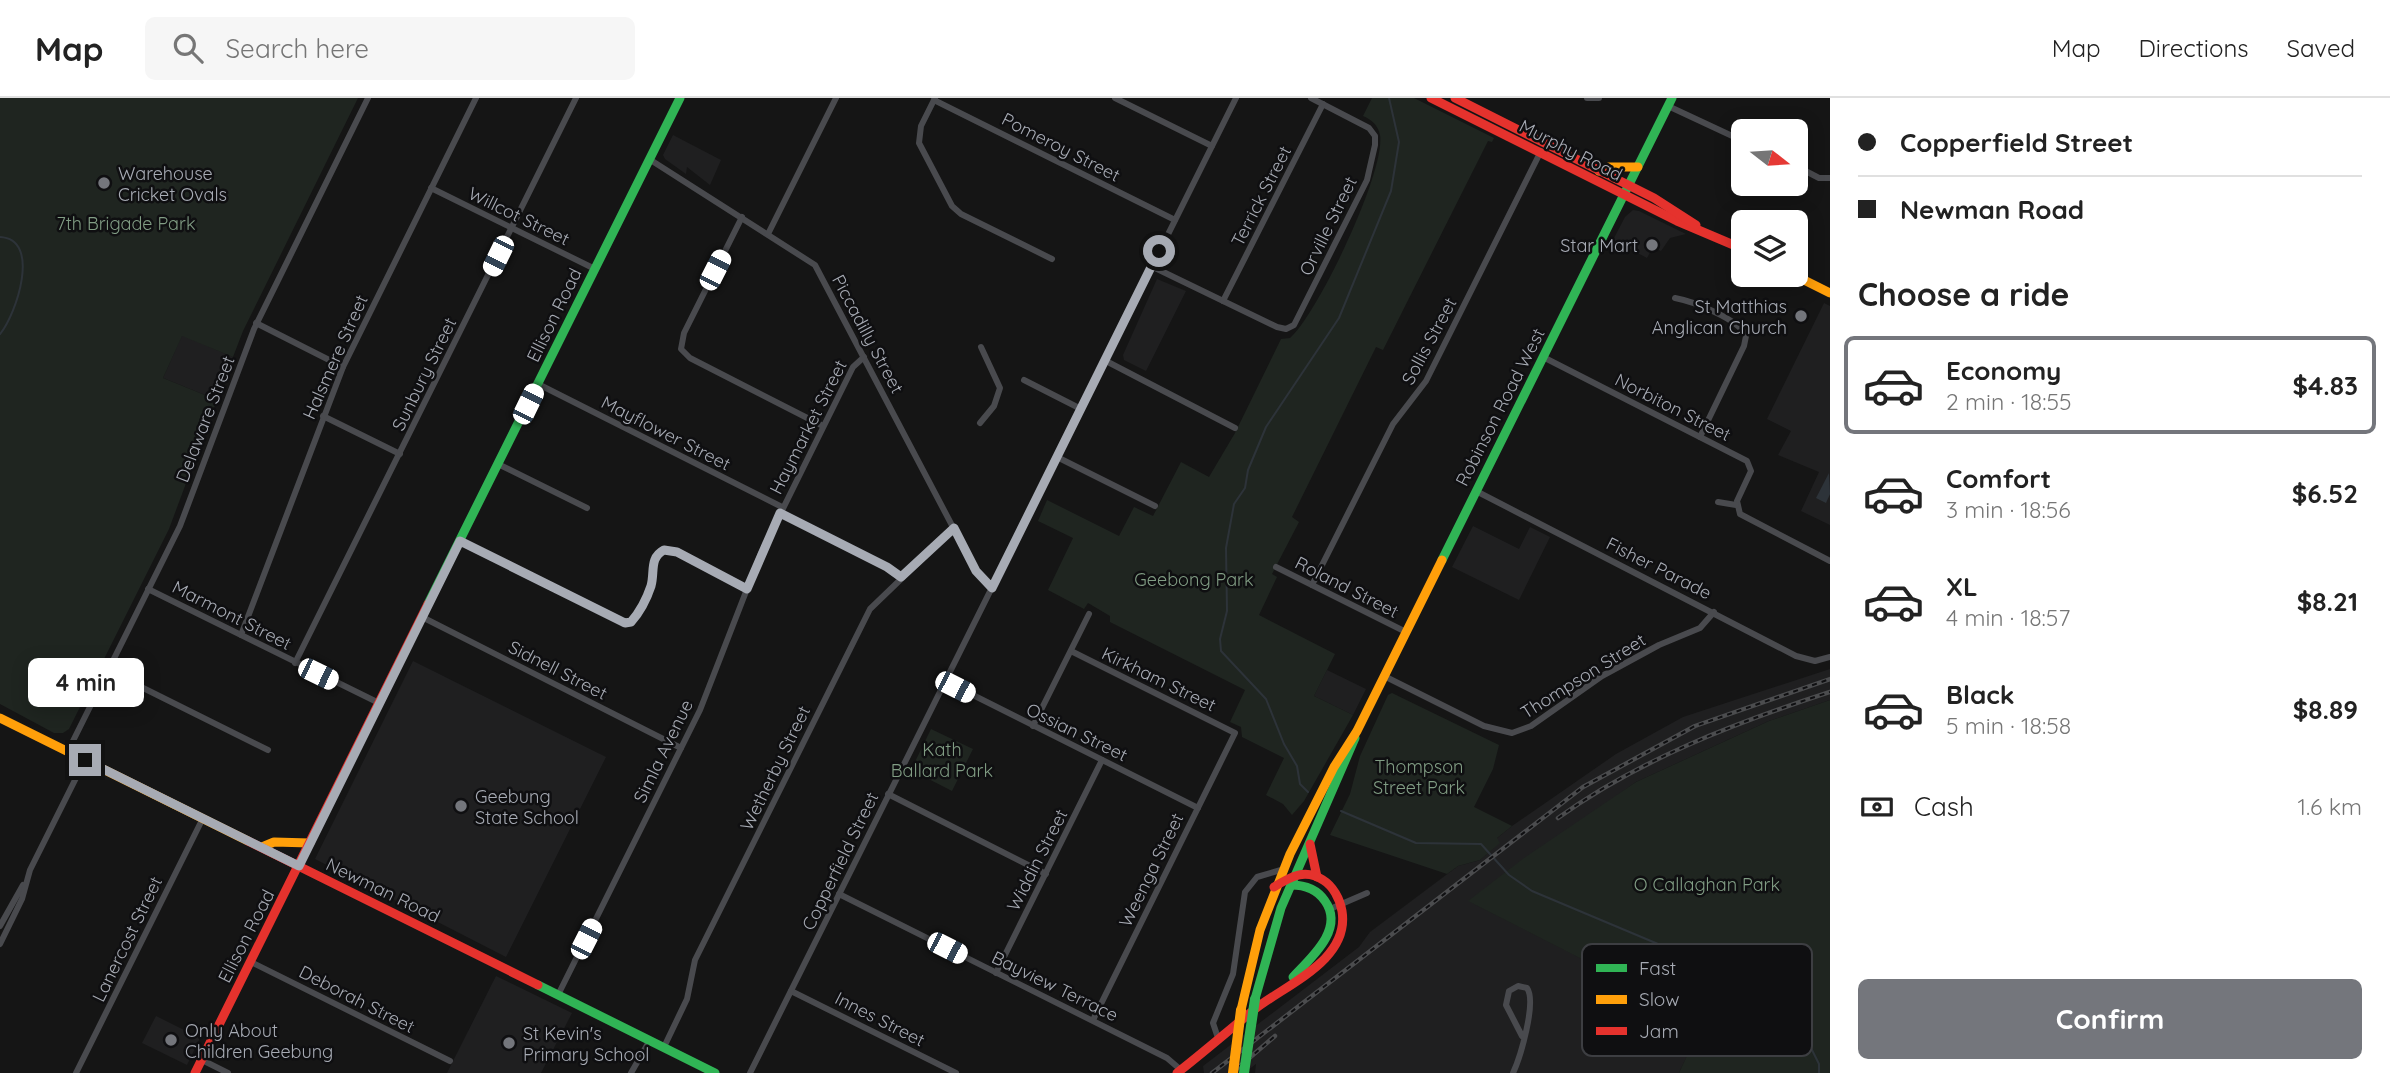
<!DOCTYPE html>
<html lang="en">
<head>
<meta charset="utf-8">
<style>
  :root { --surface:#fff; --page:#f6f6f6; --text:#222; --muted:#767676; --line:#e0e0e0; --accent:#74767c }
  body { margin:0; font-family:Quicksand,sans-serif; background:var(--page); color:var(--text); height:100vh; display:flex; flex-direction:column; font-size:26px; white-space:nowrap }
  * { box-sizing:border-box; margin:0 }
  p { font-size:23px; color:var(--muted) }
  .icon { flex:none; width:38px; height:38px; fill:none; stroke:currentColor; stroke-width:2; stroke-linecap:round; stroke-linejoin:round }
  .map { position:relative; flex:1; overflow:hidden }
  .drawer { display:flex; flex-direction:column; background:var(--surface); width:560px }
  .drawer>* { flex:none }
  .top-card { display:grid; align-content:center; height:154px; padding:0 28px; background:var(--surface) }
  .needle { width:46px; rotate:107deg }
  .buttons { position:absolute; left:1731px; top:21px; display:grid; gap:14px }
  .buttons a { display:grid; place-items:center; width:77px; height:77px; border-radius:10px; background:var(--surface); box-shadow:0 4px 18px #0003; font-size:35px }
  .end { position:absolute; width:32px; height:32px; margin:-16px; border:9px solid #a7abb4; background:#111; box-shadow:0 0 0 4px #111 }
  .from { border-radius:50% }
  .bubble { position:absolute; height:49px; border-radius:10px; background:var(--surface); box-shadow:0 4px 18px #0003; font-size:23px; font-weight:700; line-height:49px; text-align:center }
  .car { position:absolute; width:21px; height:42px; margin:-21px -10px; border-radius:9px; box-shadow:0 0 5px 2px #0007; background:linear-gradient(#fff 24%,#345 0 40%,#fff 0 76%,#345 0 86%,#fff 0) }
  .top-card b { display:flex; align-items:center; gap:24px; height:66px; font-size:26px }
  .top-card b+b { border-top:2px solid var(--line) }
  .top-card i { width:18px; height:18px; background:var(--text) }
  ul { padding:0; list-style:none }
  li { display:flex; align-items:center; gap:21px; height:98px; margin:0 14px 10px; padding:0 14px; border:4px solid transparent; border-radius:10px }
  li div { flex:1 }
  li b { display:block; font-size:26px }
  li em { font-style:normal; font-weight:700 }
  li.current { border-color:var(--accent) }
  li>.icon { width:63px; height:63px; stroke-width:1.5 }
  h2 { padding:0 28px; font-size:32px; line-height:84px }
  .pay { display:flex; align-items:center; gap:18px; height:77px; padding:0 28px; font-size:26px }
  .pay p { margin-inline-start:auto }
  .cta { display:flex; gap:14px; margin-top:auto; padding:14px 28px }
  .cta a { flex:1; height:80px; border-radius:10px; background:var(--accent); color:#fff; font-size:28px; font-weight:700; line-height:80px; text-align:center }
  header { display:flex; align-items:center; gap:42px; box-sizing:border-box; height:98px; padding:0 35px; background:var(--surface); border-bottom:2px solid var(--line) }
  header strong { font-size:33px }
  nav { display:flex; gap:38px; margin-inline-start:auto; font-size:24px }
  .search { width:490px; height:63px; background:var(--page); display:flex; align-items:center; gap:18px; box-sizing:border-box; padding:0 24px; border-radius:10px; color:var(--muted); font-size:26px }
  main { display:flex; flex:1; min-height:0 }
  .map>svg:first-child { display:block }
  .built { fill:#1f1f20 }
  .green { fill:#1f2520 }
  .water { fill:#2d3339 }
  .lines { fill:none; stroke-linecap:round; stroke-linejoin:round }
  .stream { stroke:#2d3339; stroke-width:2 }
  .street { stroke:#494a4e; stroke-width:6 }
  .fast { stroke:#30b455; stroke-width:9 }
  .slow { stroke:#ff9f0a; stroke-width:9 }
  .jam { stroke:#e5322d; stroke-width:9 }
  .rail-casing { stroke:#4b4c4e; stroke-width:4.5 }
  .rail { stroke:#0f0f11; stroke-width:2; stroke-dasharray:5; stroke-linecap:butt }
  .fast-bridge { stroke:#30b455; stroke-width:10 }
  .slow-bridge { stroke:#ff9f0a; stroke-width:10 }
  .route { stroke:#a7abb4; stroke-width:9 }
  .poi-dot { fill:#74767c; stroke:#0f0f11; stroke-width:2.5 }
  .labels { text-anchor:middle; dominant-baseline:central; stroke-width:5; stroke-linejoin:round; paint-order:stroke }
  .street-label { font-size:18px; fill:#a7abb4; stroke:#0f0f11 }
  .poi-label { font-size:18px; fill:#a7abb4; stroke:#0f0f11; text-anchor:start }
  .park-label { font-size:18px; fill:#819d84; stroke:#0f0f11 }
  .key { fill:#0f0f11; stroke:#3d3e42; stroke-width:2 }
  .key-label { font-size:19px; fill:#a7abb4 }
</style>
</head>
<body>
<header>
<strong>Map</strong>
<div class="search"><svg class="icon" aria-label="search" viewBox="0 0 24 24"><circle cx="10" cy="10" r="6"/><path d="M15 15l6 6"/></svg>Search here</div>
<nav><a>Map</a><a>Directions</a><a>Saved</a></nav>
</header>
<main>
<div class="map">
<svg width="1830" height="975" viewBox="0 0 1830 975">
  <rect width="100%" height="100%" fill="#151515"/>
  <g class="built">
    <polygon points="673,37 721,62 710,87 687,69 686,76 665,61 663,57"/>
    <polygon points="1633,112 1639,113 1686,136 1670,140 1661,153 1653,149 1647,160 1613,142 1625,119"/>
    <polygon points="1157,181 1186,193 1146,273 1124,262 1123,257"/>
    <polygon points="1824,205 1830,208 1830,427 1801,413 1819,374 1778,357 1791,333 1767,321"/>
    <polygon points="182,237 233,259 217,302 163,280"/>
    <polygon points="1473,428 1519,451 1530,429 1550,439 1519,502 1452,469"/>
    <polygon points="413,563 606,659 506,859 315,761"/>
    <polygon points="1830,571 1830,602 1769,623 1636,684 1469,803 1704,923 1679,975 1255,975 1256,966 1244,975 1204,975 1203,968 1359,849 1370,834 1458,768 1480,762 1499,745 1496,741 1512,728 1616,656 1683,619"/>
    <polygon points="1327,572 1366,591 1353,617 1314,598"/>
    <polygon points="496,878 572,915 541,975 447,975"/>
    <polygon points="156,918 200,940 187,967 142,945"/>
  </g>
  <g class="green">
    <polygon points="0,0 358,0 243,233 233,259 182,238 163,280 217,302 169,431 69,631 63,635 54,635 0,606"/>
    <path d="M 1372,0 L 1414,0 L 1494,40 L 1492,44 L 1488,43 L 1383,252 L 1376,249 L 1292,419 L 1299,424 L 1272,476 L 1277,479 L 1259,517 L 1335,556 L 1314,598 L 1353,617 L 1304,703 L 1292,717 L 1283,706 L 1266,697 L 1284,660 L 1242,639 L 1241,629 L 1230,624 L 1245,592 L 1110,524 L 1110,518 L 1088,505 L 1084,511 L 1048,492 L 1073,440 L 1038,423 L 1047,402 L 1119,438 L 1134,409 L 1153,418 L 1181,364 L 1209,379 L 1235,335 L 1281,241 L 1290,240 C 1317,217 1386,73 1380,37 C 1378,27 1372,22 1363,18 Z"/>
    <polygon points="1392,595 1499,647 1493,671 1474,709 1512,728 1497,740 1500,745 1480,762 1458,768 1447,776 1330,737 1350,696 1360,658 1388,597"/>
    <polygon points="1830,602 1830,975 1679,975 1703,923 1468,803 1524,760 1636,684 1769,623"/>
    <polygon points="931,631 973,651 952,693 911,672"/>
  </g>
  <polygon class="water" points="1829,375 1830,396 1826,405 1816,400"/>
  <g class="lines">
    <g class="stream">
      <path d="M 0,139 C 42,141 16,217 0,236"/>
      <polyline points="1308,694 1300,686 1297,668 1284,646 1266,601 1221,553 1220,541 1227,513 1226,450 1234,406 1245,390 1248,372 1266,329 1339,220 1391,93 1399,44 1389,0"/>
      <polyline points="1341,713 1416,745 1481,746 1509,777 1532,793 1746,883 1781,907 1803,934 1819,966 1819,975"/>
    </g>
    <g class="street">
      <polyline points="935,0 921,28 919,45 952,108 961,116 1052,161"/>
      <polyline points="1115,0 1212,48"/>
      <polyline points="1587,0 1599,0"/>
      <polyline points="934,2 1175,122"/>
      <polyline points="1668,8 1743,43"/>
      <polyline points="649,61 815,167 976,473 992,490"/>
      <polyline points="1796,68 1819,80 1830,80"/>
      <polyline points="431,90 595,171"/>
      <polyline points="742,119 684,235 681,251 690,260 823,328"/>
      <polyline points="768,136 836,0"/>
      <polyline points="1153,169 1277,229 1286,231 1294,227 1367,82 1375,47 1375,38 1369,30 1311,0"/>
      <path d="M 1675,200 C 1692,203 1739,221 1746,238 L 1744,248 L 1700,339"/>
      <polyline points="1223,203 1323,6"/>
      <polyline points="256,225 343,269"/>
      <polyline points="1543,259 1747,363 1751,373 1737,403 1740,416 1830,463"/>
      <polyline points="1106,263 1235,330"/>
      <polyline points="1024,282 1081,311"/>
      <polyline points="538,286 782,409"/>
      <polyline points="323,318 400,356"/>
      <polyline points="980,325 994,308 1000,290 981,249"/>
      <polyline points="1057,359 1155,408"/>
      <polyline points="498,366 587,410"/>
      <polyline points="1476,393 1796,558 1815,563 1830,559"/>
      <polyline points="1718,404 1736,407"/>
      <polyline points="780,415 887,469 901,479"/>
      <path d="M 460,443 L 625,525 L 631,524 C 639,515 647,500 651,488 C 655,474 649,460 664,452 L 677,454 L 746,491"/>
      <polyline points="1276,469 1406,534"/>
      <polyline points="1312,487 1393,326 1426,283 1541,53"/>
      <polyline points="148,491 379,605"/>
      <polyline points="422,519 681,650"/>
      <polyline points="241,537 343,269 476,0"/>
      <polyline points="1071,553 1235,635 1093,922"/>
      <polyline points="295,565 576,0"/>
      <polyline points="109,573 268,652"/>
      <polyline points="1384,578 1484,628 1512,635 1531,628 1602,578 1659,547 1700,530 1714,514"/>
      <polyline points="945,583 1198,710"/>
      <polyline points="1033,628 1089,516"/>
      <polyline points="68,653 180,428 254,231 368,0"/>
      <polyline points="888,696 1046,776"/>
      <polyline points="839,796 1167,960 1181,972"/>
      <polyline points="1330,811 1367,795"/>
      <polyline points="0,828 23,787"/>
      <polyline points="0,846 22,801 30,772 85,662"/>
      <polyline points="251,864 450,963"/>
      <polyline points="996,875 1102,662"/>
      <polyline points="791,893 956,975"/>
      <polyline points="558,897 700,612 761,455 853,269 864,259"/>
      <polyline points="1218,940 1213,925 1233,876 1245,794 1257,779 1281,772"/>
      <polyline points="664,949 687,901 695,862 870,511 954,430"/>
      <polyline points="202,962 228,975"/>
      <polyline points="76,975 203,720"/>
      <polyline points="631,975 650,942"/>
      <polyline points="750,975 1236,0"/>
      <path d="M 1513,975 C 1520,960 1537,904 1527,890 L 1518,888 L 1509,893 L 1506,907 L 1522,938"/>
    </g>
    <g class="fast">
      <polyline points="1442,462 1672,0"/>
      <polyline points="428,506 680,0"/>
      <path d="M 1291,787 C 1305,787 1317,791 1325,803 C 1345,831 1311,860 1293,879"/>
      <polyline points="538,887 715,975"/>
      <polyline points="1255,901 1281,810 1355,640"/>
    </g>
    <g class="slow">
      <polyline points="1599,73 1609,69 1638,69"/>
      <polyline points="1794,177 1830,195"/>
      <polyline points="0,620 248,743"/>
      <polyline points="262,749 274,744 310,745"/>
      <polyline points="1241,912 1260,832 1290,756 1334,669 1357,633 1442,462"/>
    </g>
    <g class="jam">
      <polyline points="1431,0 1677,123 1743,151"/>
      <polyline points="1455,0 1654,100 1696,127"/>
      <polyline points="248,743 538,887"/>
      <polyline points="1310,746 1317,779"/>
      <polyline points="195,975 428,506"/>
      <path d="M 1177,975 C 1204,954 1229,932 1255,911 C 1287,886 1350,862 1342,813 C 1340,801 1333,788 1323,782 C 1305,770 1290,779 1274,789"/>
    </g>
    <g class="rail-casing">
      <g id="rail">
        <path d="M 1558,720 C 1640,661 1735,625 1830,594"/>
        <polyline points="1212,975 1583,689 1695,628 1830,581"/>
        <polyline points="1232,975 1275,938"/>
      </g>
    </g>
    <use href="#rail" class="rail"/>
    <polyline class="fast-bridge" points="1244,975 1255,901"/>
    <polyline class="slow-bridge" points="1233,975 1241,912"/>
  </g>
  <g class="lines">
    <path class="route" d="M 85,662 L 299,768 L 460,443 L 625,525 L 631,524 C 639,515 647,500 651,488 C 655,474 649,460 664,452 L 677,454 L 747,491 L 780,415 L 887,469 L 901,479 L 954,430 L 976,473 L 992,490 L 1159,153"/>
  </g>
  <g class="poi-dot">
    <circle cx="104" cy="85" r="7"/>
    <circle cx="1652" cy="147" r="7"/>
    <circle cx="1801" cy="218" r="7"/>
    <circle cx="461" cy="708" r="7"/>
    <circle cx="171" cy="942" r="7"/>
    <circle cx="509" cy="945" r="7"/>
  </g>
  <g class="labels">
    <g class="street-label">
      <text transform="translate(1061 49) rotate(27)">Pomeroy Street</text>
      <text transform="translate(1571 52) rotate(27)">Murphy Road</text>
      <text transform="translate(1261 98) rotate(-63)">Terrick Street</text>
      <text transform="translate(519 118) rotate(26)">Willcot Street</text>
      <text transform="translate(1328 128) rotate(-64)">Orville Street</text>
      <text transform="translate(554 217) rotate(-64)">Ellison Road</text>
      <text transform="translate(868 236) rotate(62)">Piccadilly Street</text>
      <text transform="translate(1429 243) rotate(-62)">Sollis Street</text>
      <text transform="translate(335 259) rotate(-66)">Halsmere Street</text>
      <text transform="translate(424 276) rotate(-64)">Sunbury Street</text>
      <text transform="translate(1500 309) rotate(-63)">Robinson Road West</text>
      <text transform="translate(1673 309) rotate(27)">Norbiton Street</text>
      <text transform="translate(205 321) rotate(-69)">Delaware Street</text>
      <text transform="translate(808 329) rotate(-63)">Haymarket Street</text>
      <text transform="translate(666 335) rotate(27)">Mayflower Street</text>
      <text transform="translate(1659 470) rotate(27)">Fisher Parade</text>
      <text transform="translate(1347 489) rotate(27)">Roland Street</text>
      <text transform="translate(232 517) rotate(27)">Marmont Street</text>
      <text transform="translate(558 572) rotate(27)">Sidnell Street</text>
      <text transform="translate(1583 578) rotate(-32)">Thompson Street</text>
      <text transform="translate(1159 581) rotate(26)">Kirkham Street</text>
      <text transform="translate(1077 634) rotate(26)">Ossian Street</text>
      <text transform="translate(663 653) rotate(-64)">Simla Avenue</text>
      <text transform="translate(775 670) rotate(-64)">Wetherby Street</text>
      <text transform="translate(1037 762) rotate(-63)">Widdin Street</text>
      <text transform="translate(840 763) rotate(-64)">Copperfield Street</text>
      <text transform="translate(1151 772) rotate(-64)">Weenga Street</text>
      <text transform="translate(383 792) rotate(26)">Newman Road</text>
      <text transform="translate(246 838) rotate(-63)">Ellison Road</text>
      <text transform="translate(127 841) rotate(-64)">Lanercost Street</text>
      <text transform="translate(1055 888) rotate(26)">Bayview Terrace</text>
      <text transform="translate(357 901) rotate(27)">Deborah Street</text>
      <text transform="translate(880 921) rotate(27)">Innes Street</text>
    </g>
    <g class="poi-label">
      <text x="118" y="75">Warehouse<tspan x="118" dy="21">Cricket Ovals</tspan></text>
      <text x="1638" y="147" text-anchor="end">Star Mart</text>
      <text x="1787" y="208" text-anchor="end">St Matthias<tspan x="1787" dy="21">Anglican Church</tspan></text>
      <text x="475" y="698">Geebung<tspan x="475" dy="21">State School</tspan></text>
      <text x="185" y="932">Only About<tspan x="185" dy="21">Children Geebung</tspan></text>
      <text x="523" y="935">St Kevin's<tspan x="523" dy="21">Primary School</tspan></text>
    </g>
    <g class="park-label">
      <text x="126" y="125">7th Brigade Park</text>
      <text x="1194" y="481">Geebong Park</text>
      <text x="942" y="651">Kath<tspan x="942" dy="21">Ballard Park</tspan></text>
      <text x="1419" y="668">Thompson<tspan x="1419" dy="21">Street Park</tspan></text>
      <text x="1707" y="786">O Callaghan Park</text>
    </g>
  </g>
  <rect x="1582" y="846" width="230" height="112" rx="10" class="key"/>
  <rect x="1596" y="866" width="31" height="8" fill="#30b455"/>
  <rect x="1596" y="897" width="31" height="9" fill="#ff9f0a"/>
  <rect x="1596" y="929" width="31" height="8" fill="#e5322d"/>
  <g class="key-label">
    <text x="1639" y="877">Fast</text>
    <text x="1639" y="908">Slow</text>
    <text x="1639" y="940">Jam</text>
  </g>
</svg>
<div class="buttons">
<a><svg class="needle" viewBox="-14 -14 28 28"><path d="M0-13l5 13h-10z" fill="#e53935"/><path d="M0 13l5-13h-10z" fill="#767676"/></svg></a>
<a><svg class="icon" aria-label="layers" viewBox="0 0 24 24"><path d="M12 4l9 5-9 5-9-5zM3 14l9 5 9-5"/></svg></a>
</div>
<i class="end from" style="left:1159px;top:153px"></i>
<i class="end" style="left:85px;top:662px"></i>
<div class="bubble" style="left:28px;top:560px;width:116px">4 min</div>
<i class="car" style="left:498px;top:158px;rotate:206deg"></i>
<i class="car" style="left:715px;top:172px;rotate:27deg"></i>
<i class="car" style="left:528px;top:306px;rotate:26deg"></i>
<i class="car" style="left:318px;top:576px;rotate:116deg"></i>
<i class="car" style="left:955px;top:589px;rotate:117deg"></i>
<i class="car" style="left:586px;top:841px;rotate:27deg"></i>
<i class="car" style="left:947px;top:850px;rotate:117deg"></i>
</div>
<section class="drawer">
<div class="top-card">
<b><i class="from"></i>Copperfield Street</b>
<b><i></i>Newman Road</b>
</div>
<h2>Choose a ride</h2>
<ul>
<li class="current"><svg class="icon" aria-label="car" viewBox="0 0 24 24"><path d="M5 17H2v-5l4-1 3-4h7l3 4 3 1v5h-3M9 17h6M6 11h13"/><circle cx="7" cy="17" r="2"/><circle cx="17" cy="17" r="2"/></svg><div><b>Economy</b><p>2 min · 18:55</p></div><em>$4.83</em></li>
<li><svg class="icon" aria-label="car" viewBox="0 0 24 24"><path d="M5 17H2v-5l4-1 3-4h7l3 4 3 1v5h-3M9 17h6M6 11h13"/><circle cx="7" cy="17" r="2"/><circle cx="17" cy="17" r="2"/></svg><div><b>Comfort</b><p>3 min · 18:56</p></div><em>$6.52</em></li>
<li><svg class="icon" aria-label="car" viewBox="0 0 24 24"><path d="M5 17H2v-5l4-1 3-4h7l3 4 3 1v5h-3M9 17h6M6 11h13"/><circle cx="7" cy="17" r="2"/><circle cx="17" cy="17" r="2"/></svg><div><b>XL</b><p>4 min · 18:57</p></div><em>$8.21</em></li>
<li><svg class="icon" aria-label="car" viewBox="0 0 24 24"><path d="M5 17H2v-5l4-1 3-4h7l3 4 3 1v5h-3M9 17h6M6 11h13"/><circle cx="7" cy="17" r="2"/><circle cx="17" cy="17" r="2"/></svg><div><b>Black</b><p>5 min · 18:58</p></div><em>$8.89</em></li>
</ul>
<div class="pay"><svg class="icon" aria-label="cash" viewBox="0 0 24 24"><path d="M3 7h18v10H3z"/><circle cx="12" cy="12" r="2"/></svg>Cash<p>1.6 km</p></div>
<div class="cta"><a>Confirm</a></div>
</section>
</main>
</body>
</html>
